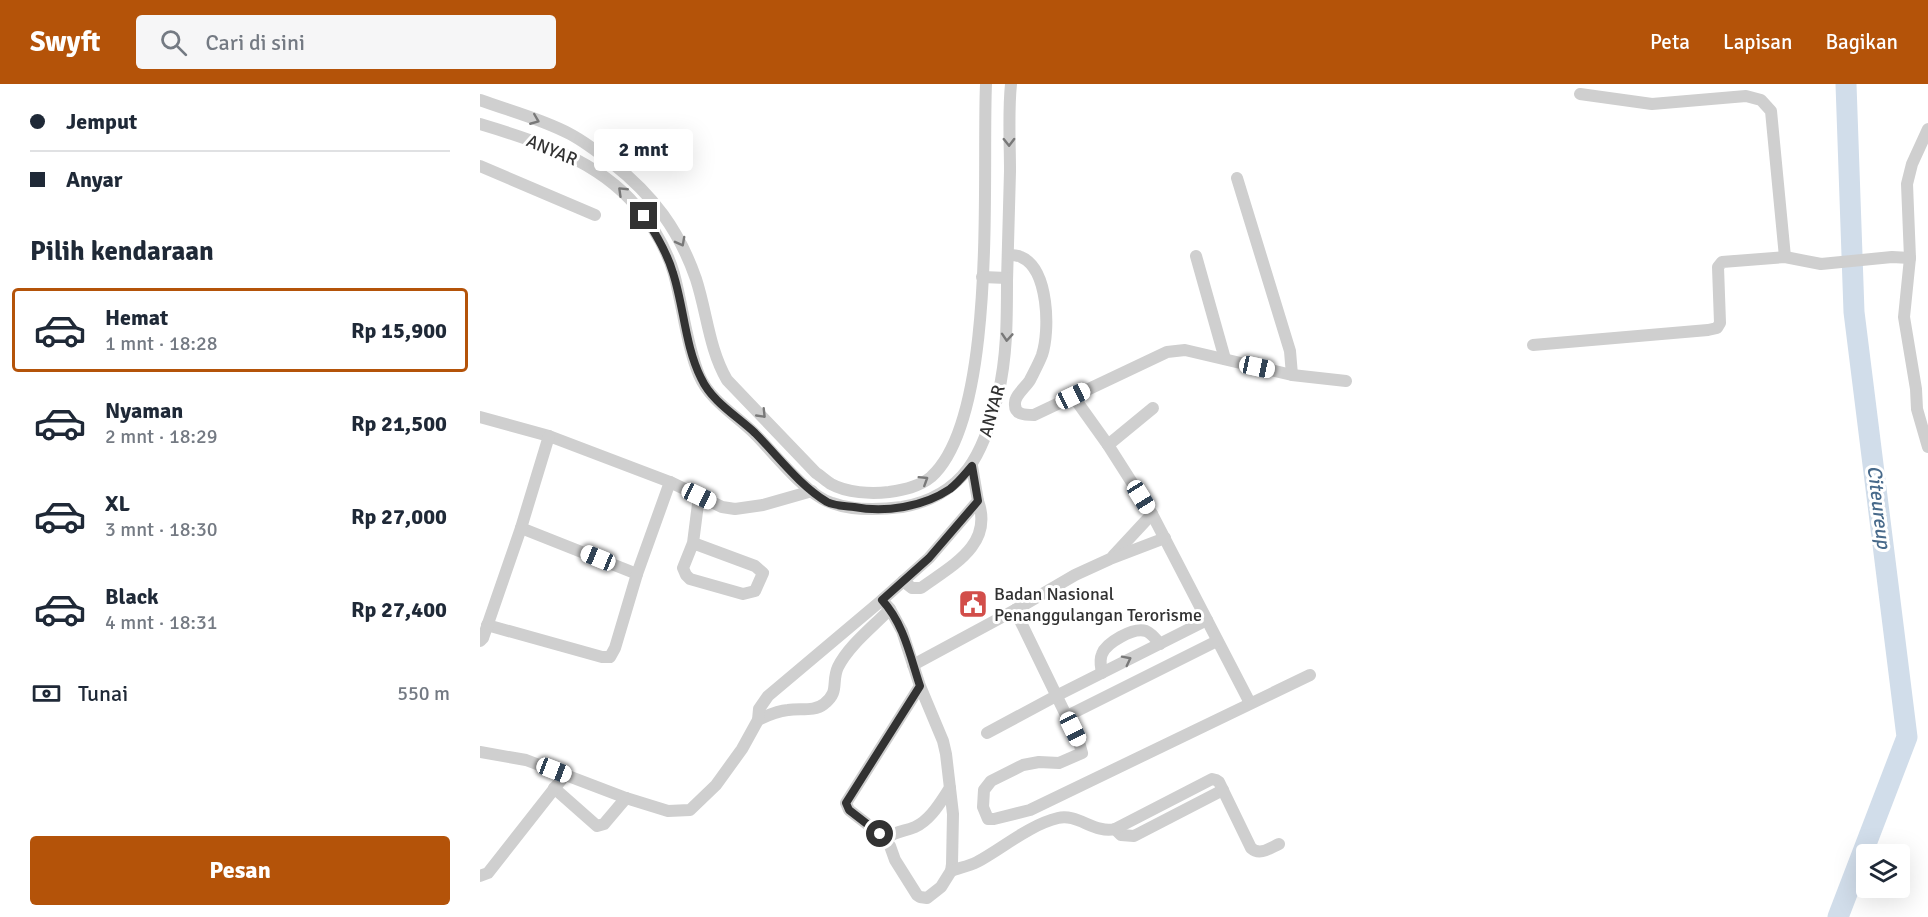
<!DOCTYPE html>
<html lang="id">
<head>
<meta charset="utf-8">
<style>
  :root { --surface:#fff; --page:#f6f6f7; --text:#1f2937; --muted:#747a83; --line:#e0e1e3; --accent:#b45309 }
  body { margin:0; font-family:Signika,sans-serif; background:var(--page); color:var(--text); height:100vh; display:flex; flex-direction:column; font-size:22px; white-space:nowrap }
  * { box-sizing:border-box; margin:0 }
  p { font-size:20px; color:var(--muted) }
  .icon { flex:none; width:33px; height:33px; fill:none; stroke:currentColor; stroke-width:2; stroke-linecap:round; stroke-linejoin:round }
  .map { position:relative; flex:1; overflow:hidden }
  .side { display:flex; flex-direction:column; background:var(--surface); width:480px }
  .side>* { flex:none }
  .top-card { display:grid; align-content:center; height:132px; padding:0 30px; background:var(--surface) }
  .controls { position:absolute; left:1376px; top:760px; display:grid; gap:12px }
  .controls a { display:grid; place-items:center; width:54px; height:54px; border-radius:6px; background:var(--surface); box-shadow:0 6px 24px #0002; font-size:30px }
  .end { position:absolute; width:27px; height:27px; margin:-14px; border:8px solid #323232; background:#fff; box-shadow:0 0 0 3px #fff }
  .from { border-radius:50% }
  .bubble { position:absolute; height:42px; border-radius:6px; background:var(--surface); box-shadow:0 6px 24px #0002; font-size:20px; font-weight:800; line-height:42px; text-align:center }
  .car { position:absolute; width:18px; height:36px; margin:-18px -9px; border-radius:8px; box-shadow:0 0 4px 2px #0007; background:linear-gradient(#fff 24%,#345 0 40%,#fff 0 76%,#345 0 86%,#fff 0) }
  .top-card b { display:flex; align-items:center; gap:21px; height:57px; font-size:22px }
  .top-card b+b { border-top:2px solid var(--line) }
  .top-card i { width:15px; height:15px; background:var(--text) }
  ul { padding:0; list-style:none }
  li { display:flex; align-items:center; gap:18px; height:84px; margin:0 12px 9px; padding:0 18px; border:3px solid transparent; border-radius:6px }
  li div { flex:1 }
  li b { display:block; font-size:22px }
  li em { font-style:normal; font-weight:800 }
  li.selected { border-color:var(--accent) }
  li>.icon { width:54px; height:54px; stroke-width:1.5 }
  h2 { padding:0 30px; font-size:27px; line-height:72px }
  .pay { display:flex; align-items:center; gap:15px; height:66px; padding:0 30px; font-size:22px }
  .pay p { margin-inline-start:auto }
  .action { display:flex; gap:12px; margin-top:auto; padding:12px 30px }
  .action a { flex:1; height:69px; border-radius:6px; background:var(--accent); color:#fff; font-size:24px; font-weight:800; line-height:69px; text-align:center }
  header { display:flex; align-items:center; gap:36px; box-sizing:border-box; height:84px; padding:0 30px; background:var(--accent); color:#fff }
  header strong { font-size:28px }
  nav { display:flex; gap:33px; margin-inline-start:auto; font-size:21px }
  .search { width:420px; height:54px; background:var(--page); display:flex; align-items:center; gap:15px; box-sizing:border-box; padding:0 21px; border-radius:6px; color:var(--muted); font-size:22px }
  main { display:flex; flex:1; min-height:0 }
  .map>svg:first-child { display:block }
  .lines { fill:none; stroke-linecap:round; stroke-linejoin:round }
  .river { stroke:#d1ddea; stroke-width:21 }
  .minor { stroke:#cfcfcf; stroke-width:12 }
  .oneway { stroke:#797979 }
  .route { stroke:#323232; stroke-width:8 }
  .labels { text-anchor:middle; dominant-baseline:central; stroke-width:6; stroke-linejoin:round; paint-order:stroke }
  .street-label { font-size:18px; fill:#323232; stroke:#fff }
  .poi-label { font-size:18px; fill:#323232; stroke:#fff; text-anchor:start }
  .water-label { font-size:20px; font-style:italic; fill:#486a8b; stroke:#fff }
</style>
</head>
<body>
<header>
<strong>Swyft</strong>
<div class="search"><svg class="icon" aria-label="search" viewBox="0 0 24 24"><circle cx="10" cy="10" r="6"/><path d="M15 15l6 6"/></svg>Cari di sini</div>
<nav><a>Peta</a><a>Lapisan</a><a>Bagikan</a></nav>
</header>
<main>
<section class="side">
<div class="top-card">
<b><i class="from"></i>Jemput</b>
<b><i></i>Anyar</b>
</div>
<h2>Pilih kendaraan</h2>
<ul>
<li class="selected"><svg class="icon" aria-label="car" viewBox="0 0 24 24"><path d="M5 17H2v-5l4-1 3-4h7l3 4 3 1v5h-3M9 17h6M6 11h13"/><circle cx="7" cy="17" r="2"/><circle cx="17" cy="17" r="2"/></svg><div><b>Hemat</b><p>1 mnt · 18:28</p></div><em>Rp 15,900</em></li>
<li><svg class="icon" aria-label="car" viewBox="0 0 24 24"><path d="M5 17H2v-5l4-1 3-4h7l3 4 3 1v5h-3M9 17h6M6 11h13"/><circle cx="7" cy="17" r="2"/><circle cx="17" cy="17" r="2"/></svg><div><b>Nyaman</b><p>2 mnt · 18:29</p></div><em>Rp 21,500</em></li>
<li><svg class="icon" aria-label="car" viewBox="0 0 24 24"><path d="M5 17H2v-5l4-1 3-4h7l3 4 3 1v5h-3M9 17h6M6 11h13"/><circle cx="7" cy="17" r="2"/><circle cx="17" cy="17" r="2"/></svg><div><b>XL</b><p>3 mnt · 18:30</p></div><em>Rp 27,000</em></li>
<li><svg class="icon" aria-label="car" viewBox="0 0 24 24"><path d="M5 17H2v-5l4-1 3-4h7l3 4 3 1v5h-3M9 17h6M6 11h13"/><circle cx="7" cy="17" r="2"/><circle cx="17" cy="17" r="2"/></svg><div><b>Black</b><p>4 mnt · 18:31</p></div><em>Rp 27,400</em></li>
</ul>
<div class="pay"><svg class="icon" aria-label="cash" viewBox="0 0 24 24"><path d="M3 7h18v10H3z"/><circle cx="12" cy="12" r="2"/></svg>Tunai<p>550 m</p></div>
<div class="action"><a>Pesan</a></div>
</section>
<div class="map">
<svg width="1448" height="833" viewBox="0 0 1448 833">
  <rect width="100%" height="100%" fill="#fff"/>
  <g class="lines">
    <polyline class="river" points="1358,833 1427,653 1374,228 1366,0"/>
    <g class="minor">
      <polyline points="1100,10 1172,20 1266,12 1281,16 1291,27 1305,173"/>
      <path d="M 0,16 C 30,27 62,35 90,50 C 105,58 118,68 132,79 C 173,111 199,146 216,195 C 227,229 229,265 247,296 L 336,389 C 341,392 346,397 351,400 C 367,409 391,410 409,408 C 423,406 439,403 451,393 C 518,333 502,90 506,0"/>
      <path d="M 0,40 C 57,57 118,76 157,123 C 173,142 187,166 194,190 C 203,223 206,259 219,291 C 230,317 256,331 275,350 C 294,369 327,412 352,419 C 374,427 399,426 422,423 C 485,412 504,368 518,311 C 527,273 527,236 527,197 C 528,161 529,124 530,87 C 530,58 528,29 531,0"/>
      <polyline points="1448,45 1432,80 1427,100 1430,174 1424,233 1436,305 1437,325 1448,363"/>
      <polyline points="0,82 115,131"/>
      <polyline points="757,94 810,267 812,291"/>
      <path d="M 528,171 C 532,171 537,171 541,173 C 569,185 570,247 562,271 C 559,279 554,288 550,296 C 546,303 535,311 535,319 C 534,331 545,331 554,331 L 687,268 L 705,266 L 812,291 L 866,297"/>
      <polyline points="716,172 745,275"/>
      <polyline points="502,193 527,194"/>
      <polyline points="1053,261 1228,246 1237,244 1240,239 1238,183 1242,178 1305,173 1341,180 1412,173 1430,174"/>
      <polyline points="593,312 628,361 672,430 770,619"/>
      <polyline points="0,333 69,352 190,398 242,423 255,425 283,421 332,407"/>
      <polyline points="628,361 673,324"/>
      <polyline points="41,444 157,490"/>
      <polyline points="213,459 275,482 283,489 275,507 263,510 210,495 206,491 203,484 213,459 219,412"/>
      <polyline points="633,472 672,430"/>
      <path d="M 423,497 L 432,504 L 441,504 C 471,482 514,461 498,417"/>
      <polyline points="402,516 410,525 422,547 440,602 463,657 466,670 473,730 472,780 471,787 461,803 447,814 440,813 437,811 415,776 410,762 400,750 369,726 366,719 440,602"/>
      <polyline points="535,526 599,658 602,669 579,679 559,678 543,681 511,697 504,706 503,723 508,735 514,735 550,726 830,591"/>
      <polyline points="7,541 122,573 130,573 135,564 157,490 190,398"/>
      <polyline points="0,557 3,554 41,444 69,352"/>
      <polyline points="433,581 535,526 595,491 630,475 685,454"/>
      <path d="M 622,589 C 621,582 619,577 622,570 C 626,559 653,543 666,547 C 671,549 676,555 680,560"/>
      <polyline points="587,632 737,557"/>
      <path d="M 278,636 C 288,631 297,627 308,626 C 320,624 334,628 344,620 C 360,608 351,598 358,583 C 369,561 393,543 410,525"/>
      <polyline points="507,649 576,612 727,536"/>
      <polyline points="0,668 46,676 146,714 188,727 210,726 236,701 262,665 278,636 279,625 288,612 402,516 449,474 498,417 492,382"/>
      <polyline points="74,704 117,742 124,740 146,714"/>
      <polyline points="635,745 641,751 654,752 743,706"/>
      <path d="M 405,755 C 417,746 423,748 435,743 C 451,736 461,717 470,704"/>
      <path d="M 471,787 C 479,784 489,782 497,778 C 523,764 549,741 578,734 C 597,729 615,750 635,745 L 732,695 L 736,696 L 739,698 L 771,764 C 780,772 790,764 799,760"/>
      <polyline points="0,792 8,789 85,691"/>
    </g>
  </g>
  <defs><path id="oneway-chevron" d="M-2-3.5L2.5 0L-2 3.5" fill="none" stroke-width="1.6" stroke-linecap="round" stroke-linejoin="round" transform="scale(1.5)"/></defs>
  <g class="oneway">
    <use href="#oneway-chevron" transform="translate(55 36) rotate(22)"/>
    <use href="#oneway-chevron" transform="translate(529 58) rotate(89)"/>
    <use href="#oneway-chevron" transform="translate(142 107) rotate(-136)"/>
    <use href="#oneway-chevron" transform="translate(201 158) rotate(62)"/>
    <use href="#oneway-chevron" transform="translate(527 253) rotate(94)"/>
    <use href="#oneway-chevron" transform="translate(282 330) rotate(46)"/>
    <use href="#oneway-chevron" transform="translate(444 396) rotate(-32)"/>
    <use href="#oneway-chevron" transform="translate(647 576) rotate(-27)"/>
  </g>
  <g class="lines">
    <path class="route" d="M 164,132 C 176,150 187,168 193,189 C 204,223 205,262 221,294 C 232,318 257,332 275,349 C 298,372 319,401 347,418 C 355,422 365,422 374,423 C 405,429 443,423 470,405 C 479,398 485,390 492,382 L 498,417 L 449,474 L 402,516 C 424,540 430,572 440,602 L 366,719 L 369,726 L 400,750"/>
  </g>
  <defs>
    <g id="civic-square" transform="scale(1.5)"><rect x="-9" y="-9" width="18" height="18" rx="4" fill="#d24e4a" stroke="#fff"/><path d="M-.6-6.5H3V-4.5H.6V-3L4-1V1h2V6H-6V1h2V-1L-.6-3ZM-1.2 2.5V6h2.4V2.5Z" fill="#fff"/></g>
  </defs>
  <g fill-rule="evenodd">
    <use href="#civic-square" x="493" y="520"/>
  </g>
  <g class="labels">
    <g class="street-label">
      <text transform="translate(72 66) rotate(23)">ANYAR</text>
      <text transform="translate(512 327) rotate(-74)">ANYAR</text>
    </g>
    <g class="poi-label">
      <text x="514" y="510">Badan Nasional<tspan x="514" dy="21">Penanggulangan Terorisme</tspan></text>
    </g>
    <g class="water-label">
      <text transform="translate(1399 423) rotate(83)">Citeureup</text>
    </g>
  </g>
</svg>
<div class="controls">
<a><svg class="icon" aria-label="layers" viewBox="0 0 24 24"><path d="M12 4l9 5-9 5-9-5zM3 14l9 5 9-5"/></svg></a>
</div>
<i class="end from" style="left:400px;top:750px"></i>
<i class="end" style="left:164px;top:132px"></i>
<div class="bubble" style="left:114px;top:45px;width:99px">2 mnt</div>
<i class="car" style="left:777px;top:283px;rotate:102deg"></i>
<i class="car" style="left:593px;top:312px;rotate:65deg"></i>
<i class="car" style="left:219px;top:412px;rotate:115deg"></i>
<i class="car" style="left:661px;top:413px;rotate:148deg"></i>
<i class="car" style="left:118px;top:474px;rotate:292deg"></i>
<i class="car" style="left:593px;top:645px;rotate:154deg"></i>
<i class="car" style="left:74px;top:686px;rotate:111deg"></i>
</div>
</main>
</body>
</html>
